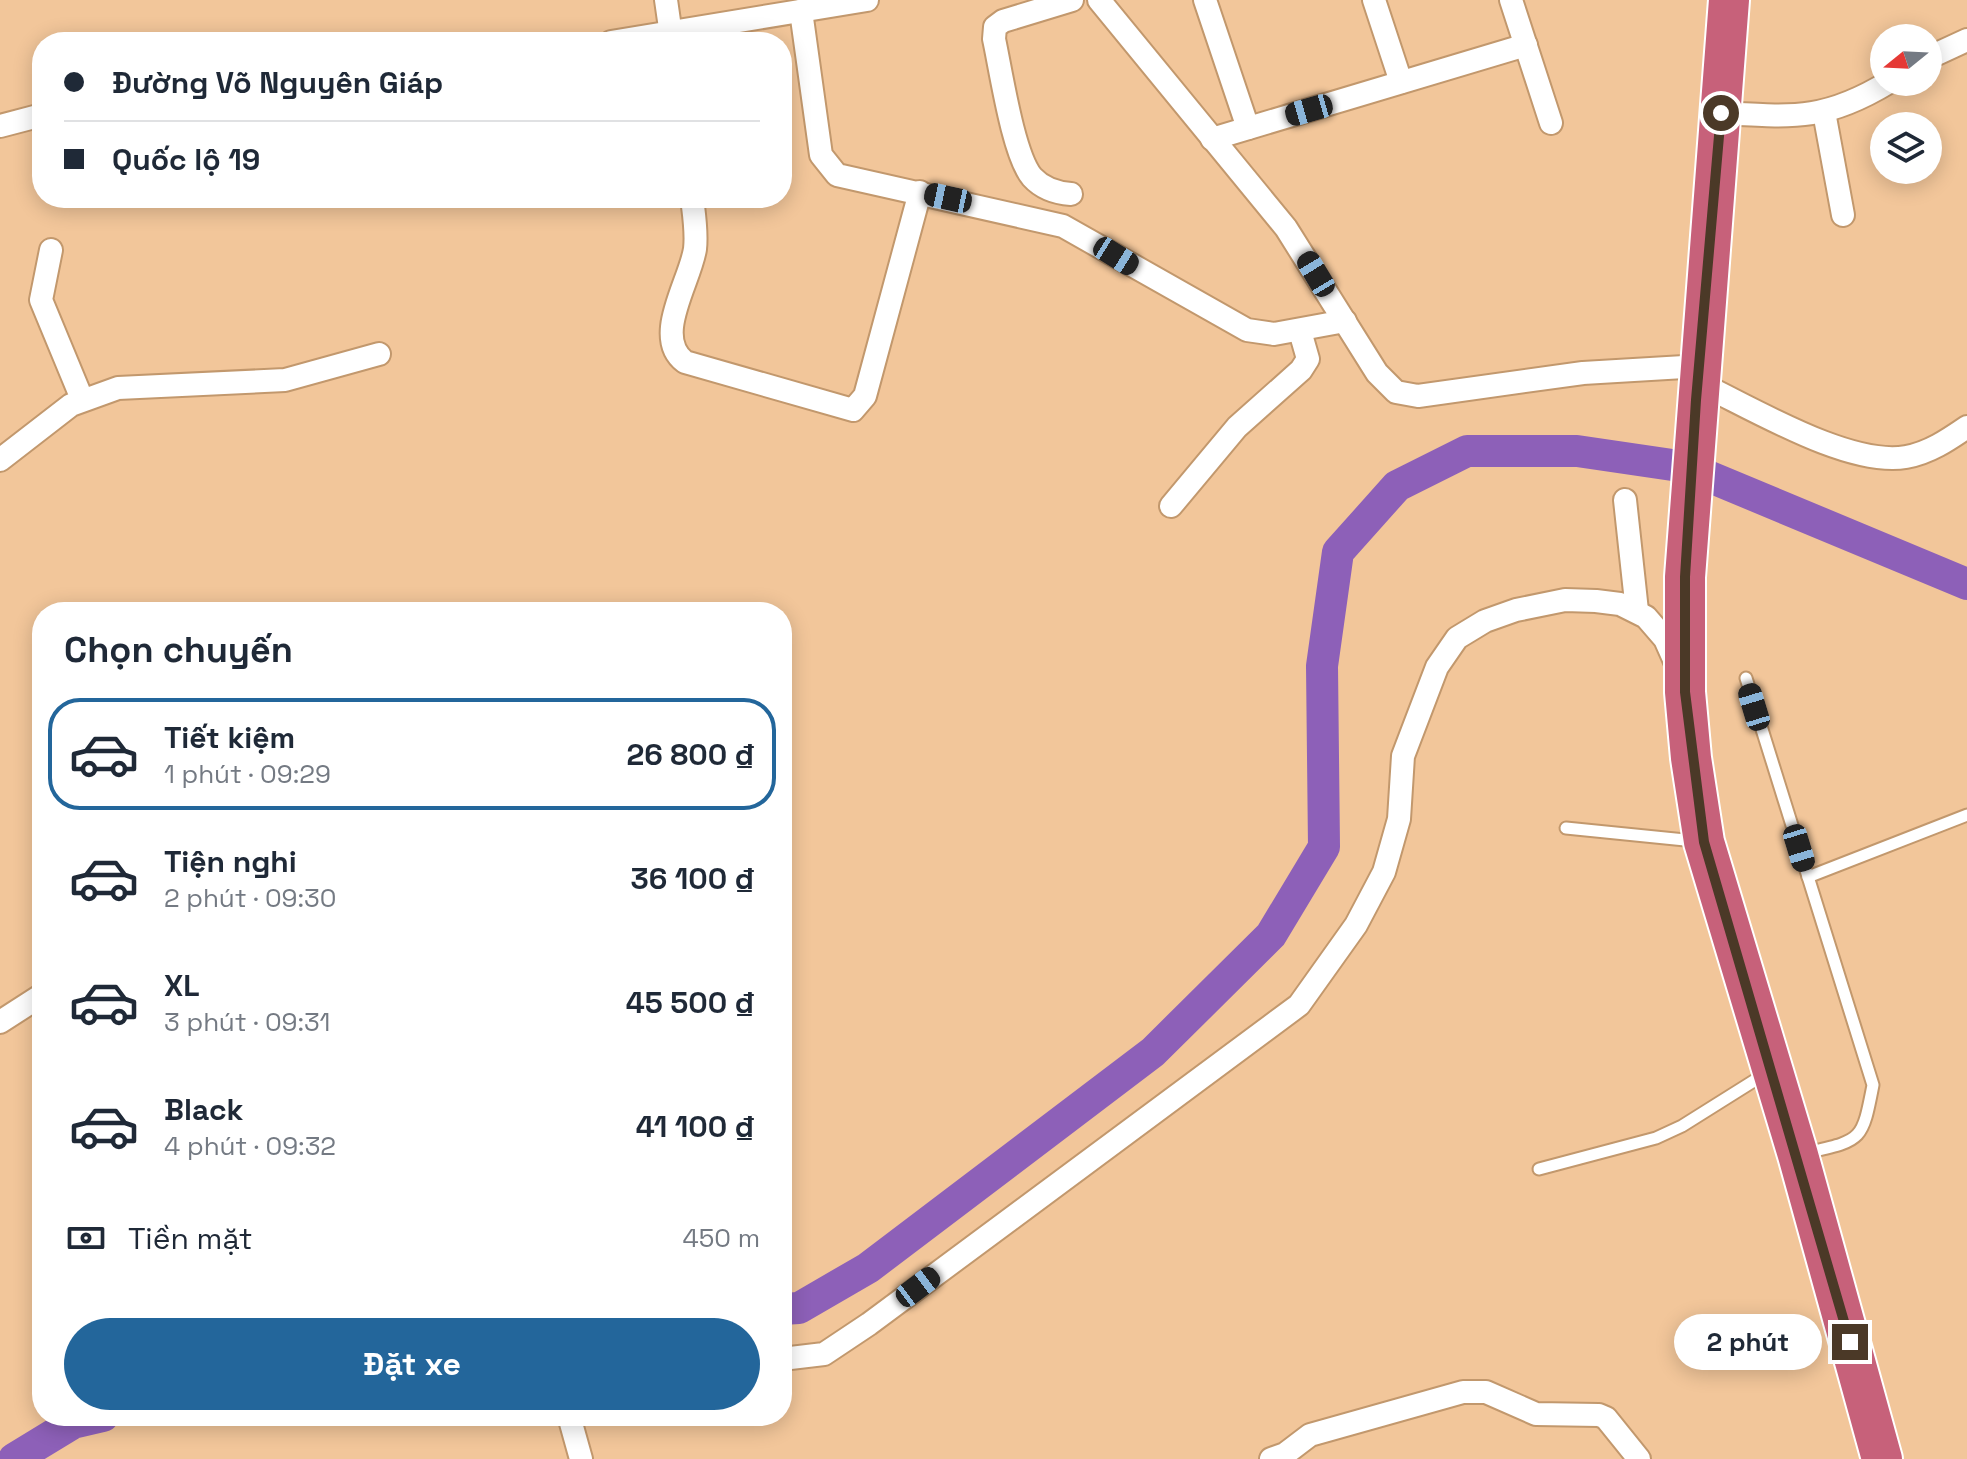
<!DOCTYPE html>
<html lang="vi">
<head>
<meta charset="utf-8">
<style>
  :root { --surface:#fff; --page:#f2f2f3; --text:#1f2937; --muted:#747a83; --line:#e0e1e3; --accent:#23669b }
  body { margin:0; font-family:"Space Grotesk",sans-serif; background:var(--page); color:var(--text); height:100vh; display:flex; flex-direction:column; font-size:30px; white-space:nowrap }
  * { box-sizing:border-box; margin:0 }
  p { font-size:26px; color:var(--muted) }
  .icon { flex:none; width:44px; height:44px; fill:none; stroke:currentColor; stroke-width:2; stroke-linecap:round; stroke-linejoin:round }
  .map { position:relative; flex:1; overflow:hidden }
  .details { position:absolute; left:32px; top:602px; width:760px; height:824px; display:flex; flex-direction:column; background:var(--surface); border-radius:32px; box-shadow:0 4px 20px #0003 }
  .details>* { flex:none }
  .top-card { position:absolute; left:32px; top:32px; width:760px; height:176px; border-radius:32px; box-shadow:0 4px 20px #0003; display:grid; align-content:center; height:176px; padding:0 32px; background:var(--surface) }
  .needle { width:52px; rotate:252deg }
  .tools { position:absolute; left:1870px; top:24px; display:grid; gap:16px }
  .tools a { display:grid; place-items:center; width:72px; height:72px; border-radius:50%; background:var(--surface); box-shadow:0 4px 20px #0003; font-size:40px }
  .end { position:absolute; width:36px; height:36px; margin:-18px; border:10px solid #4b3927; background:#fff; box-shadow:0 0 0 4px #fff }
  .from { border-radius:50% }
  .bubble { position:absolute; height:56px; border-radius:28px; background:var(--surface); box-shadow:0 4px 20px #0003; font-size:26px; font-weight:700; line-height:56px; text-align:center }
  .car { position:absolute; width:24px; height:48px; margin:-24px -12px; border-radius:10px; box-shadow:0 0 6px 2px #0007; background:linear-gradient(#222 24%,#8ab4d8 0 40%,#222 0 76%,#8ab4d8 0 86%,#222 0) }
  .top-card b { display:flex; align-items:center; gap:28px; height:76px; font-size:30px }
  .top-card b+b { border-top:2px solid var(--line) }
  .top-card i { width:20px; height:20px; background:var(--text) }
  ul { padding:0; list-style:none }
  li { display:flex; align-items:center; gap:24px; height:112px; margin:0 16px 12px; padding:0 16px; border:4px solid transparent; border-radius:32px }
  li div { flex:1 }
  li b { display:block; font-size:30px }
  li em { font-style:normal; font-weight:700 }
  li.on { border-color:var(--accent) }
  li>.icon { width:72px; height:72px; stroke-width:1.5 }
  h2 { padding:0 32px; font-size:36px; line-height:96px }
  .pay { display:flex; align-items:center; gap:20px; height:88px; padding:0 32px; font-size:30px }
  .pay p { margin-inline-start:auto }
  .button { display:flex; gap:16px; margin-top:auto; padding:16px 32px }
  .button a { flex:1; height:92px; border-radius:48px; background:var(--accent); color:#fff; font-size:32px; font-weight:700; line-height:92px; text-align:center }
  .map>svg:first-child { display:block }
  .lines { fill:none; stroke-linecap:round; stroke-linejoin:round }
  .river { stroke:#8d60b8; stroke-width:32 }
  .lane-casing { stroke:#c2986d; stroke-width:15 }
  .street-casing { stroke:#c2986d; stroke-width:26 }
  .highway-casing { stroke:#fff; stroke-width:44 }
  .lane { stroke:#fff; stroke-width:11 }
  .street { stroke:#fff; stroke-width:22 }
  .highway { stroke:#c7617a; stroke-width:40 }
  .route { stroke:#4b3927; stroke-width:10 }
</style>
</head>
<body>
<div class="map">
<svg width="1967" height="1459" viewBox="0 0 1967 1459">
  <rect width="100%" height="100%" fill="#f2c69a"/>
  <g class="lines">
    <g class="river">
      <polyline points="782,1309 799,1308 868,1268 1153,1052 1271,935 1324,847 1322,666 1338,552 1397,486 1467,451 1577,451 1686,467 1967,584"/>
      <polyline points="14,1459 73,1423 103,1416"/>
    </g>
    <g class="lane-casing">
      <g id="lane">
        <path d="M 1746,678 L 1873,1085 C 1862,1142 1862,1140 1806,1153"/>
        <polyline points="1566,828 1695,841"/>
        <polyline points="1808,877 1967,815"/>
        <polyline points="1539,1169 1656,1138 1682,1126 1768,1072"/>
      </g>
    </g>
    <g class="street-casing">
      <g id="street">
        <polyline points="666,0 672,42"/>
        <polyline points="1099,0 1286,228 1377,373 1396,392 1418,396 1583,373 1701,366"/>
        <polyline points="1205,0 1248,128"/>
        <polyline points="1374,0 1401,82"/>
        <polyline points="1511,0 1551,123"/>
        <polyline points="801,11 821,155 837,175 1063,226 1247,330 1274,334 1345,321"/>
        <polyline points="611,42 867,0"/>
        <polyline points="1928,58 1967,40"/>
        <polyline points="1824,112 1843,215"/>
        <path d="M 1721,113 C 1793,117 1825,121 1889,82"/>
        <polyline points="0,126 42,115"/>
        <polyline points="1212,139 1526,45"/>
        <path d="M 1071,194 C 1057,193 1042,188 1032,177 C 1013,154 1001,71 994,39 L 995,27 L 1003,21 L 1072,0"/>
        <path d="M 692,198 C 694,215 697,232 695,249 C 690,282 652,337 685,362 L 853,410 L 865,396 L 920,192"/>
        <polyline points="51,250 41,300 82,399"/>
        <path d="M 1699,383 C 1752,408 1849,467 1906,457 C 1929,453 1948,440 1967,427"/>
        <polyline points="0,460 71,405 118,388 285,380 379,354"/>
        <polyline points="1625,500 1637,611"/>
        <polyline points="1171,506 1237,427 1301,370 1308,359 1300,331"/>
        <polyline points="0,1022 42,995"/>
        <polyline points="782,1359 824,1354 869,1324 1299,1005 1356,925 1384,872 1399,819 1403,756 1437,667 1457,638 1485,621 1516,610 1565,600 1596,601 1620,604 1646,617 1665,639 1677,666"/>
        <polyline points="569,1416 581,1459"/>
        <polyline points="1271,1459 1285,1454 1310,1435 1463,1392 1486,1392 1536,1414 1599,1415 1606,1418 1639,1459"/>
      </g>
    </g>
    <g class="highway-casing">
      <polyline id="highway" points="1729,0 1685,577 1685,692 1691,758 1704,842 1798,1155 1882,1459"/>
    </g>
    <use href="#lane" class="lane"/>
    <use href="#street" class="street"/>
    <use href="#highway" class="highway"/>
  </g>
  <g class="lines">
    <polyline class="route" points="1721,113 1696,400 1685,577 1685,692 1704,842 1850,1342"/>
  </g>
</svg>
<div class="tools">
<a><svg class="needle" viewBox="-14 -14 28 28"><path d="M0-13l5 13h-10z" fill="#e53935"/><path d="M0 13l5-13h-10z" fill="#747a83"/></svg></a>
<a><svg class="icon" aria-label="layers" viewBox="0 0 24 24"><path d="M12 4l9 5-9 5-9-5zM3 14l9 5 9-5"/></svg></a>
</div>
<i class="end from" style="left:1721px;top:113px"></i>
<i class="end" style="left:1850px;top:1342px"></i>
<div class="bubble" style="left:1674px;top:1314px;width:148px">2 phút</div>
<i class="car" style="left:1309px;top:110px;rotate:254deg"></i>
<i class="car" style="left:948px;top:198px;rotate:282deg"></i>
<i class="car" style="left:1116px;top:256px;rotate:122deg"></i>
<i class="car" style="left:1316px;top:274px;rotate:329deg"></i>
<i class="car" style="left:1754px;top:707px;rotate:343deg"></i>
<i class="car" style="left:1799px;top:848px;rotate:163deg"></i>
<i class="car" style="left:918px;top:1287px;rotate:53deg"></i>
<div class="top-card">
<b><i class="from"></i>Đường Võ Nguyên Giáp</b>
<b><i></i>Quốc lộ 19</b>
</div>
<section class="details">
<h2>Chọn chuyến</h2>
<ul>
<li class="on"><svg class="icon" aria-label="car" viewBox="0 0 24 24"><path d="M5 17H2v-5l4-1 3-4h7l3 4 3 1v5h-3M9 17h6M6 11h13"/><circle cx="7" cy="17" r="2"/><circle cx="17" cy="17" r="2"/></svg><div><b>Tiết kiệm</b><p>1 phút · 09:29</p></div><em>26 800 ₫</em></li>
<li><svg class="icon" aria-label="car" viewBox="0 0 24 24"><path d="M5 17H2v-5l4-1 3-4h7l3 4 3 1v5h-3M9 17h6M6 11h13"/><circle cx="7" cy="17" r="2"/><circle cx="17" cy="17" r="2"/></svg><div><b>Tiện nghi</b><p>2 phút · 09:30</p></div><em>36 100 ₫</em></li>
<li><svg class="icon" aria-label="car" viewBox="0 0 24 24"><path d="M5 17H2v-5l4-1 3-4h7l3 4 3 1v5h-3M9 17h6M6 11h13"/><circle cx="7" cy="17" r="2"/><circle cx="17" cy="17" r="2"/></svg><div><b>XL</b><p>3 phút · 09:31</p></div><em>45 500 ₫</em></li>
<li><svg class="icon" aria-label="car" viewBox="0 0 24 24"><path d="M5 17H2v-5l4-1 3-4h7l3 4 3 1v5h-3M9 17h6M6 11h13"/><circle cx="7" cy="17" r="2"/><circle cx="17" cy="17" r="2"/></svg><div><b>Black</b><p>4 phút · 09:32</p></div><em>41 100 ₫</em></li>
</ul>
<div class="pay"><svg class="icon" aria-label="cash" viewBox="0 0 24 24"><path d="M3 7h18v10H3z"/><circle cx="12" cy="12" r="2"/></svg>Tiền mặt<p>450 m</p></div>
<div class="button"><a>Đặt xe</a></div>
</section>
</div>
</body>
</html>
